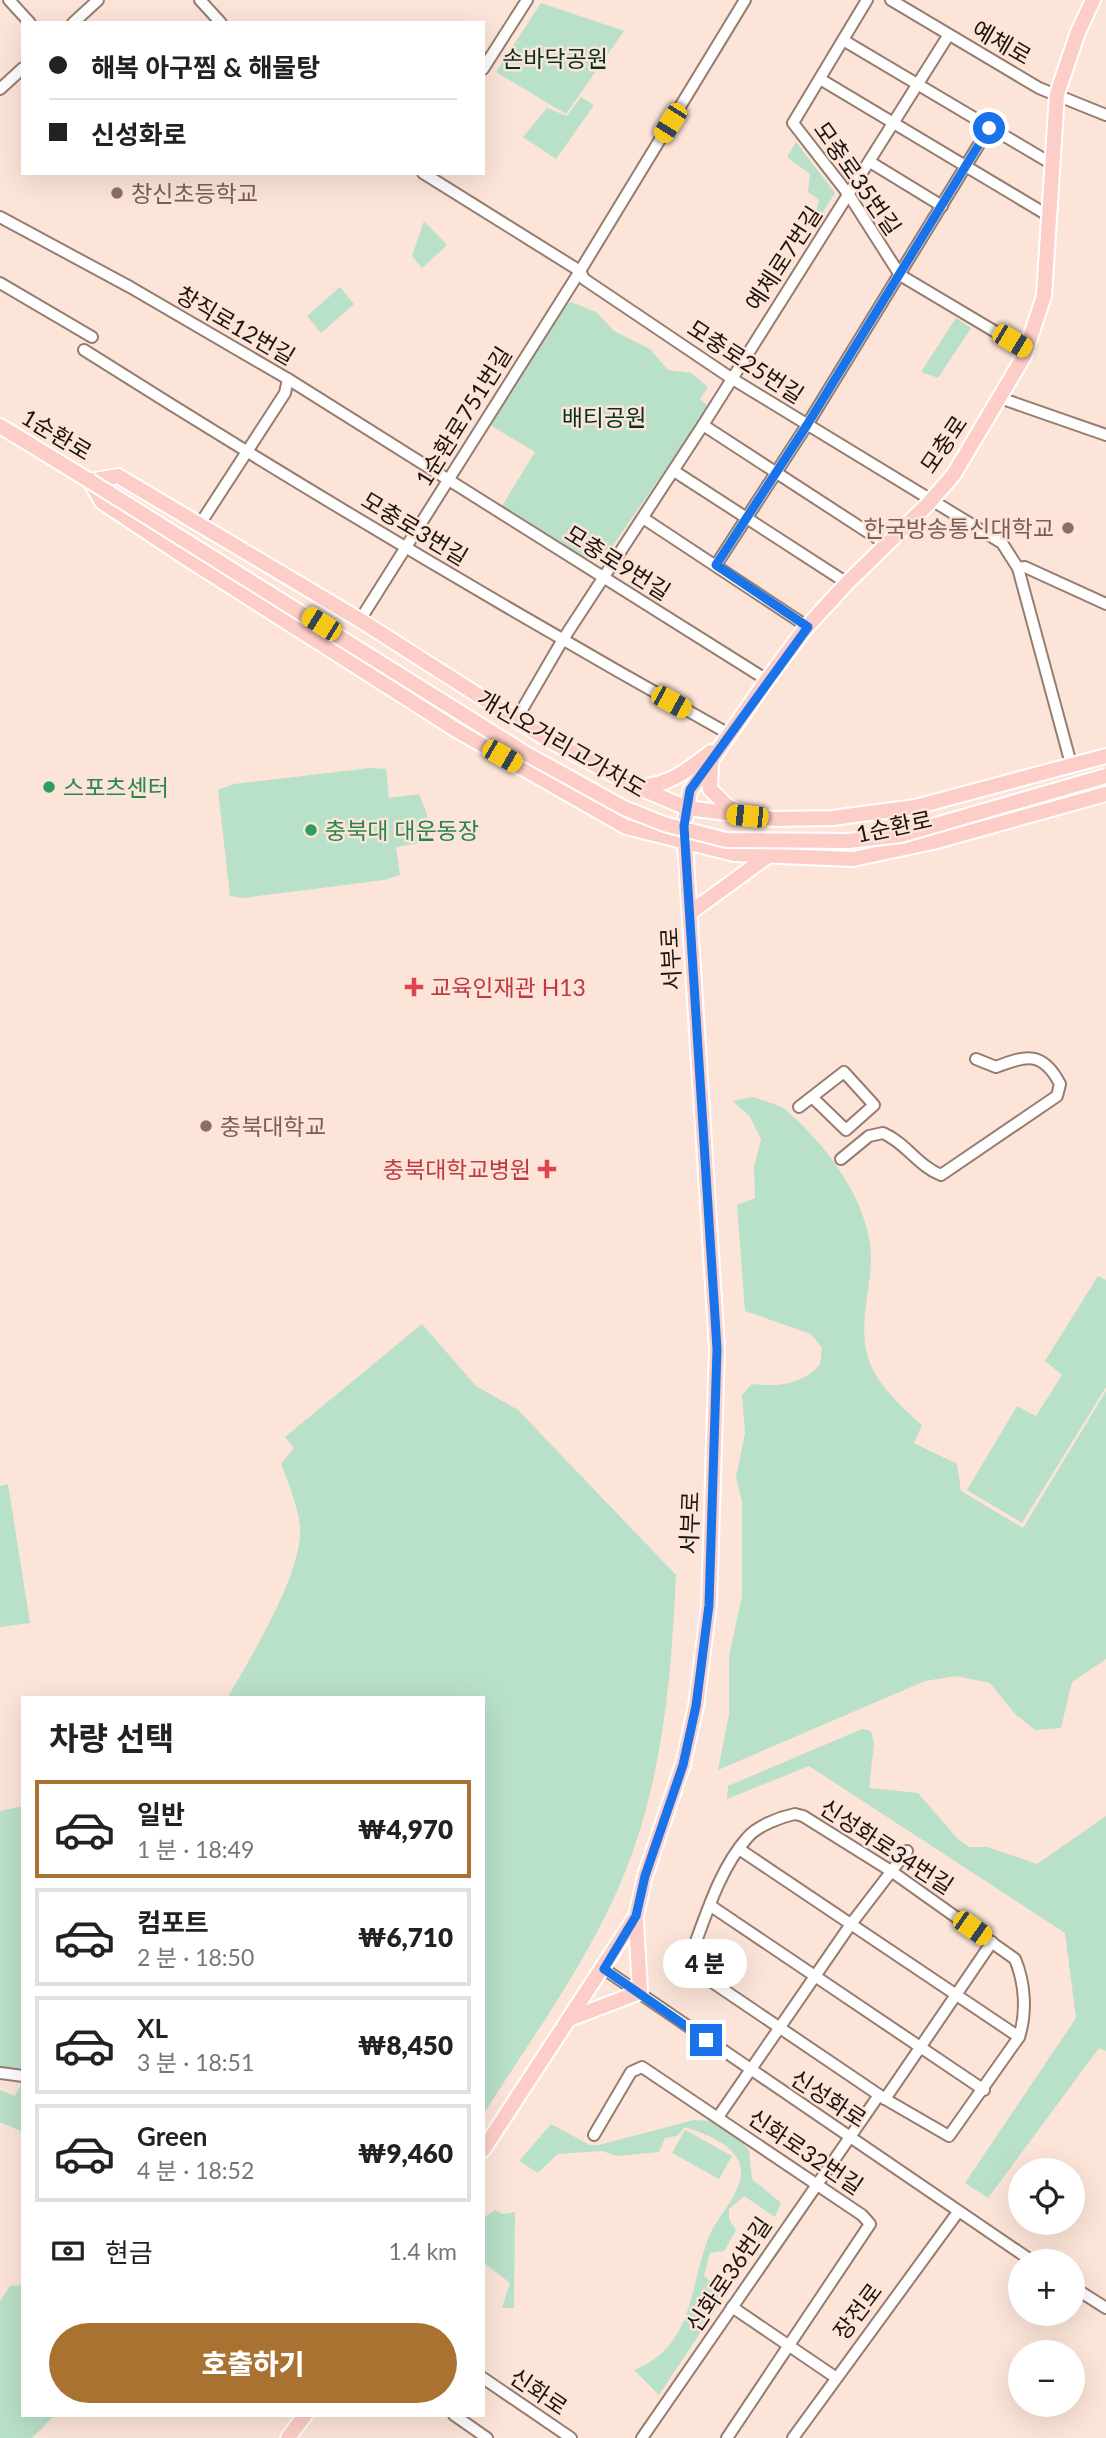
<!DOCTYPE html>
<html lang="ko">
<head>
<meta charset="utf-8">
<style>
  :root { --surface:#fff; --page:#f6f6f6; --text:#222; --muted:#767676; --line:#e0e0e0; --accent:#aa7230 }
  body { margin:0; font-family:Lato,"Noto Sans KR",sans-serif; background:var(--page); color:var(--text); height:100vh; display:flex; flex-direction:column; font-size:26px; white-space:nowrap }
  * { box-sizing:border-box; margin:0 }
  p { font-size:23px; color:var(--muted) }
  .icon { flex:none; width:38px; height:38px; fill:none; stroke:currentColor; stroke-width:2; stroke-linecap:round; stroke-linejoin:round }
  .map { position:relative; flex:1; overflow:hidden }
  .details { position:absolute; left:21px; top:1696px; width:464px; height:721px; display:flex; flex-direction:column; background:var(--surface); border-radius:0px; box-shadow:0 7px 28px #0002 }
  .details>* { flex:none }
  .hud { position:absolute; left:21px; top:21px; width:464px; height:154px; border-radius:0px; box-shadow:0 7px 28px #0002; display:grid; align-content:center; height:154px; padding:0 28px; background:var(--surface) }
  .buttons { position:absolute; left:1008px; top:2158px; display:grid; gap:14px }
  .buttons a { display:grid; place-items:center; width:77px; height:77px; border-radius:50%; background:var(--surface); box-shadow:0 7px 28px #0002; font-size:35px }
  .end { position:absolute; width:32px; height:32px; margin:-16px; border:9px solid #1a73e8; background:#fff; box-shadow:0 0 0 4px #fff }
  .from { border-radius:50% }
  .bubble { position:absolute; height:49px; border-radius:24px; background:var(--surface); box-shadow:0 7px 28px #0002; font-size:23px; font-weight:800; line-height:49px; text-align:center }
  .car { position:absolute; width:21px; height:42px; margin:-21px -10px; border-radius:9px; box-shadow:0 0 5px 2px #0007; background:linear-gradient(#f5c518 24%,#345 0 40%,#f5c518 0 76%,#345 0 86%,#f5c518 0) }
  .hud b { display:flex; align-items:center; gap:24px; height:66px; font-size:26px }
  .hud b+b { border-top:2px solid var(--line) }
  .hud i { width:18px; height:18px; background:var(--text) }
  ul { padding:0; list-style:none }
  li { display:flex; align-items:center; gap:21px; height:98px; margin:0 14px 10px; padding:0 14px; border:4px solid var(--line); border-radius:0px }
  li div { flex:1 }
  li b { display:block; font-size:26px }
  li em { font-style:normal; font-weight:800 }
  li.on { border-color:var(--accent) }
  li>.icon { width:63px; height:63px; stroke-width:1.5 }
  h2 { padding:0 28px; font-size:32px; line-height:84px }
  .pay { display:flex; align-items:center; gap:18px; height:77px; padding:0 28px; font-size:26px }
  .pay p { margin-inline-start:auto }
  .action { display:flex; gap:14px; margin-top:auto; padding:14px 28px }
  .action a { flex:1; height:80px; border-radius:42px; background:var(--accent); color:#fff; font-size:28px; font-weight:800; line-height:80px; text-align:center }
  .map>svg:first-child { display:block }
  .green { fill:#b9e0c9 }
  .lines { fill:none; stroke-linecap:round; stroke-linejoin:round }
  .minor-casing { stroke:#977d6f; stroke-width:14 }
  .major-casing { stroke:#fff; stroke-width:18 }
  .minor { stroke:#fff; stroke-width:10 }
  .major { stroke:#fdcec7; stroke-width:14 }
  .major-bridge-casing { stroke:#fff; stroke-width:18; stroke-linecap:butt }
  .major-bridge { stroke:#fdcec7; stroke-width:14 }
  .route { stroke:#1a73e8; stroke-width:9 }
  .education-dot { fill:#8d6e63; stroke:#fce5d8; stroke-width:2.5 }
  .leisure-dot { fill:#2e9e5b; stroke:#fce5d8; stroke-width:2.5 }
  .health-dot { fill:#e0444e; stroke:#fce5d8; stroke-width:2.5 }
  .labels { text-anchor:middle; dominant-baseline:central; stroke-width:5; stroke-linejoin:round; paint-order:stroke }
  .street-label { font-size:23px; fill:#1d140e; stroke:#fce5d8 }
  .park-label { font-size:23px; fill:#03321e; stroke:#fce5d8 }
  .education-label { font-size:23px; fill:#785e54; stroke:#fce5d8; text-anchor:start }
  .leisure-label { font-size:23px; fill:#27864d; stroke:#fce5d8; text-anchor:start }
  .health-label { font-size:23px; fill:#be3a42; stroke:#fce5d8; text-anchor:start }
</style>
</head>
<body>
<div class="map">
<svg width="1106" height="2438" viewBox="0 0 1106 2438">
  <rect width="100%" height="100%" fill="#fce5d8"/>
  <g class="green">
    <polygon points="541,3 624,31 566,114 496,72"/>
    <polygon points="581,97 594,105 556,159 523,137 547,108 567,116"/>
    <polygon points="796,142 835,193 821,215 816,213 819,200 808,192 810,174 787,157"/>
    <polygon points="424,221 447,245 422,268 412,256"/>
    <polygon points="340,287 354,304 321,333 307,316"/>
    <polygon points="571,302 596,312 614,331 650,349 668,370 691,373 708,387 700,399 709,407 611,548 592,560 581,557 500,509 535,452 487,423 562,307"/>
    <polygon points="956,318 971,328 938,378 921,372"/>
    <polygon points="370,768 386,769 389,798 419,794 427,814 426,842 396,847 400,875 384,880 243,898 230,896 218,790 234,784"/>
    <path d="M 753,1097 C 763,1101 779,1104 787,1111 C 827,1146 870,1202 871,1257 C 871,1288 859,1323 867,1354 C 874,1383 901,1406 922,1425 L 914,1443 L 957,1464 L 961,1491 L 1023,1528 L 1106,1391 L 1106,1659 L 1072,1682 L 1061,1728 L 1035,1730 L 1015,1714 L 990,1683 L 956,1676 L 925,1681 L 718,1770 L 729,1714 L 729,1656 L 742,1596 L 742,1501 L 736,1477 L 745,1433 L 742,1395 L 752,1384 C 779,1387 800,1385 820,1365 L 822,1348 L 811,1334 L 745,1311 L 737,1205 L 755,1198 L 754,1167 L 761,1139 L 750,1117 L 733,1101 Z"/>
    <polygon points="1098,1276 1106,1280 1106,1387 1022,1523 967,1490 1017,1406 1036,1416 1062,1375 1045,1361"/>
    <path d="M 422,1324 L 476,1386 L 518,1410 L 676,1575 C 671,1687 661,1799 612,1902 C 577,1977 527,2045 483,2115 L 483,1698 L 228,1697 C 250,1658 304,1571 300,1526 C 298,1507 288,1482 281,1464 L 294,1448 L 285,1437 Z"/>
    <polygon points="8,1484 30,1623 0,1627 0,1486"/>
    <polygon points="862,1729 871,1731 874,1743 869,1788 918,1793 957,1838 969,1847 988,1847 1037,1864 1106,1816 1106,2051 1099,2048 988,2198 965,2183 1076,2018 1065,1933 809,1766 727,1799 728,1786"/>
    <polygon points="23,1806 23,2074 0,2073 0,1811"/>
    <polygon points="23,2081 23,2132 0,2122 0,2090 15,2096"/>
    <path d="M 694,2120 L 713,2121 L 741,2141 L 749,2150 L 752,2179 L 781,2203 L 775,2217 L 744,2196 L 729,2209 L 729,2219 L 736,2230 L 724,2251 L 710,2253 L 704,2276 L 726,2294 L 659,2395 L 634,2370 C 697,2345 688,2283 711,2232 C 720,2214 747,2186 740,2165 C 735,2144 703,2133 685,2127 L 677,2136 L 665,2138 L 659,2152 L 617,2156 L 602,2151 L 558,2154 L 538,2173 L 519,2161 L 551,2124 L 590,2145 L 599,2145 Z"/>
    <polygon points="685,2130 732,2156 719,2179 672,2153"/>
    <polygon points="495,2210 503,2214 515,2212 514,2308 502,2308 510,2283 483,2262 483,2218"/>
    <polygon points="23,2285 23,2415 53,2417 32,2438 0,2438 0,2301 10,2286"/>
  </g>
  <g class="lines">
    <g class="minor-casing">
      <g id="minor">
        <polyline points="9,0 30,23"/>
        <polyline points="200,0 221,23"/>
        <polyline points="867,0 793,123 849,195 900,275 1026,350"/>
        <polyline points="891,0 1039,88 1106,115"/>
        <polyline points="73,23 98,0"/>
        <polyline points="843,40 1052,164"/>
        <polyline points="483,69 527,0"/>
        <polyline points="820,79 1049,216"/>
        <polyline points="0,89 23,68"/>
        <polyline points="870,162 942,206"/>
        <polyline points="423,173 580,271 584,279 731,378 1002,543 1018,568 1025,567 1106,604"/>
        <polyline points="0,217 130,287 288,379 767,680"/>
        <polyline points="0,283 92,337"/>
        <path d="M 84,350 C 296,484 511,612 729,734"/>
        <polyline points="1000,398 1106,435"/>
        <polyline points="703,425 886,544"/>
        <polyline points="674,471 847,583"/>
        <polyline points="643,518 808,627"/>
        <polyline points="200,524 285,393 288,379"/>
        <polyline points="716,565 807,425 989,128"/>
        <polyline points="1018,568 1071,764"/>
        <polyline points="360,620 580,271 745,0"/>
        <polyline points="516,720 562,641 703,425 948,36"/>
        <polyline points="799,1107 844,1072 874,1105 846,1130 812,1097"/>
        <path d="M 841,1159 L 869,1136 L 883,1133 C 906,1143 918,1166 941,1175 L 1057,1096 L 1060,1084 C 1043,1051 1026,1055 996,1067 L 976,1059"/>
        <path d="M 795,1814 L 803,1816 L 891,1871 L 1015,1959 C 1025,1983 1027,2012 1019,2037 L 949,2136 L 885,2099 L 687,1965 C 704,1923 717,1872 747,1838 C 757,1826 780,1817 795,1814 Z"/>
        <polyline points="739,1849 1019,2037"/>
        <polyline points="711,1906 984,2090"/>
        <polyline points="604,1969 1032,2261"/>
        <polyline points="0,2073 23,2076"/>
        <polyline points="885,2099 992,1942"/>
        <polyline points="718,2117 851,1924 907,1851"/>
        <polyline points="594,2135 631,2072 642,2067 862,2215 870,2224 727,2438"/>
        <polyline points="1073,2287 1106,2308"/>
        <polyline points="732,2307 835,2377"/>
        <polyline points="483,2378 571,2438"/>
        <polyline points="454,2415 487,2438"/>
        <polyline points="642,2438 879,2095"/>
        <polyline points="793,2438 958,2212"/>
      </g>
    </g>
    <g class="major-casing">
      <g id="major">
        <polyline points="0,426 90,481 102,502 180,554 458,731 626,827 734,854 853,859 933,842 1106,794"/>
        <polyline points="90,481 118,476 360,620 545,738 635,786 687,808 774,819 832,818 915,807 1106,756"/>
        <polyline points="711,764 710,789 727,806 739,812"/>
        <path d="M 639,786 C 668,787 689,769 711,752"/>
        <polyline points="691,912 768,856"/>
        <polyline points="572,2018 640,1992 636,1921"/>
        <polyline points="483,2150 636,1916 645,1876 683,1764 696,1706 709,1605 717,1349 684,826 690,791 767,680 804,630 847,583 928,504 954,474 1024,356 1044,296 1057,94 1078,32 1093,0"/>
        <polyline points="288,2438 305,2415"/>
      </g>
    </g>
    <use href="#minor" class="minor"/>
    <use href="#major" class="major"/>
    <g class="major-bridge-casing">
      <polyline id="major-bridge" points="90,481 523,752 624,808 664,824 726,840 848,841 901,835 1106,776"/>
    </g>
    <use href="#major-bridge" class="major-bridge"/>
  </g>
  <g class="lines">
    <polyline class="route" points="706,2040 604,1969 636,1916 645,1876 683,1765 696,1706 709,1605 717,1349 684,826 690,790 808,627 716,565 807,425 989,128"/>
  </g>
  <g class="education-dot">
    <circle cx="117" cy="193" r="7"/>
    <circle cx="1068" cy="528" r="7"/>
    <circle cx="206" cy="1126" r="7"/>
  </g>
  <g class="leisure-dot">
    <circle cx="49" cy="787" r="7"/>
    <circle cx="311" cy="830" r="7"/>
  </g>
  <g class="health-dot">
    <path d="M410.5 976.5h7v7h7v7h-7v7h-7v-7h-7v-7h7z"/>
    <path d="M543.5 1158.5h7v7h7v7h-7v7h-7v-7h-7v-7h7z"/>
  </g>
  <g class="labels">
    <g class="street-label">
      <text transform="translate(1002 42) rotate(30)">예체로</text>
      <text transform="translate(858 178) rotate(55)">모충로35번길</text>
      <text transform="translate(783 258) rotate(-57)">예체로7번길</text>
      <text transform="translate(236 325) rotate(30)">창직로12번길</text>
      <text transform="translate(746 361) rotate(33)">모충로25번길</text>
      <text transform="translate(463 416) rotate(-58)">1순환로751번길</text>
      <text transform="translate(57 434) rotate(31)">1순환로</text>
      <text transform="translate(943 444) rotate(-56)">모충로</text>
      <text transform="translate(415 528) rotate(31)">모충로3번길</text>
      <text transform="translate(618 562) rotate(32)">모충로9번길</text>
      <text transform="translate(562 743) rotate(30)">개신오거리고가차도</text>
      <text transform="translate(894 826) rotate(-12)">1순환로</text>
      <text transform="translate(670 959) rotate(-93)">서부로</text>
      <text transform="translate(689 1523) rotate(-88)">서부로</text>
      <text transform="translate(887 1846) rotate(33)">신성화로34번길</text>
      <text transform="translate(829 2098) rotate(33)">신성화로</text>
      <text transform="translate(806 2151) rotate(34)">신화로32번길</text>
      <text transform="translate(728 2274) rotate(-56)">신화로36번길</text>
      <text transform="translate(857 2311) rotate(-53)">장전로</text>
      <text transform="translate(539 2391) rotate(34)">신화로</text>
    </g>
    <g class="park-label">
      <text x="555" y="58">손바닥공원</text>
      <text x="604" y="417">배티공원</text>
    </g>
    <g class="education-label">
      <text x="131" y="193">창신초등학교</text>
      <text x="1054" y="528" text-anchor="end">한국방송통신대학교</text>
      <text x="220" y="1126">충북대학교</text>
    </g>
    <g class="leisure-label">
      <text x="63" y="787">스포츠센터</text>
      <text x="325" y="830">충북대 대운동장</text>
    </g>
    <g class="health-label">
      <text x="430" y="987">교육인재관 H13</text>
      <text x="531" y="1169" text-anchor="end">충북대학교병원</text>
    </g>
  </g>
</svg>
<div class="buttons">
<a><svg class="icon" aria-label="locate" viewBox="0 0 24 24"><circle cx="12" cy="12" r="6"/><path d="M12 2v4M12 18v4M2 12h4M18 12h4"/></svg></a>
<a>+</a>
<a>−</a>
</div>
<i class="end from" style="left:989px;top:128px"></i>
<i class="end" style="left:706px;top:2040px"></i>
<div class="bubble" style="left:663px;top:1939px;width:84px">4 분</div>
<i class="car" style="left:670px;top:123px;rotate:212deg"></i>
<i class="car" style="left:1012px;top:341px;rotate:121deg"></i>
<i class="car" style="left:321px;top:624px;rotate:302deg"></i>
<i class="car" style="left:671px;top:702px;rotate:119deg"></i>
<i class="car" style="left:502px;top:756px;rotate:120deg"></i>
<i class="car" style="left:747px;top:816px;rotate:276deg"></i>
<i class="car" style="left:972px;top:1928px;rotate:125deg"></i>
<div class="hud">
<b><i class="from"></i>해복 아구찜 &amp; 해물탕</b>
<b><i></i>신성화로</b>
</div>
<section class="details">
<h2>차량 선택</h2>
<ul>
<li class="on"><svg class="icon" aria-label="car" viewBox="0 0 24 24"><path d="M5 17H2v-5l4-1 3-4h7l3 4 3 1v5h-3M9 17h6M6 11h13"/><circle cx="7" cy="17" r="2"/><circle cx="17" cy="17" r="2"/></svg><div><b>일반</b><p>1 분 · 18:49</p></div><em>₩4,970</em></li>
<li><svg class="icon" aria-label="car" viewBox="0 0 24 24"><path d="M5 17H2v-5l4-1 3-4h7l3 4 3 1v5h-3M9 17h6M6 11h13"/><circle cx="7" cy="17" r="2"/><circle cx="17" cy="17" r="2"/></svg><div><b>컴포트</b><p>2 분 · 18:50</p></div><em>₩6,710</em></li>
<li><svg class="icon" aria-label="car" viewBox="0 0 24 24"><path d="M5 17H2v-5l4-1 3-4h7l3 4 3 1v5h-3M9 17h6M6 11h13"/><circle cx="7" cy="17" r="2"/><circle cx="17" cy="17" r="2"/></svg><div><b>XL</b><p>3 분 · 18:51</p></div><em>₩8,450</em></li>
<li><svg class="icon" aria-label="car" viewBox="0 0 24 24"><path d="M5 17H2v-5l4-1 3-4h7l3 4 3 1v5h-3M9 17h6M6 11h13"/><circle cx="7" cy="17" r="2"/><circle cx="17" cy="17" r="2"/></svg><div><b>Green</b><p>4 분 · 18:52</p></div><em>₩9,460</em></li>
</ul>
<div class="pay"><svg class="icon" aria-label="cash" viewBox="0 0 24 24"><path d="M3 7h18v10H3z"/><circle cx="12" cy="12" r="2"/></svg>현금<p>1.4 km</p></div>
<div class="action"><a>호출하기</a></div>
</section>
</div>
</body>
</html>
